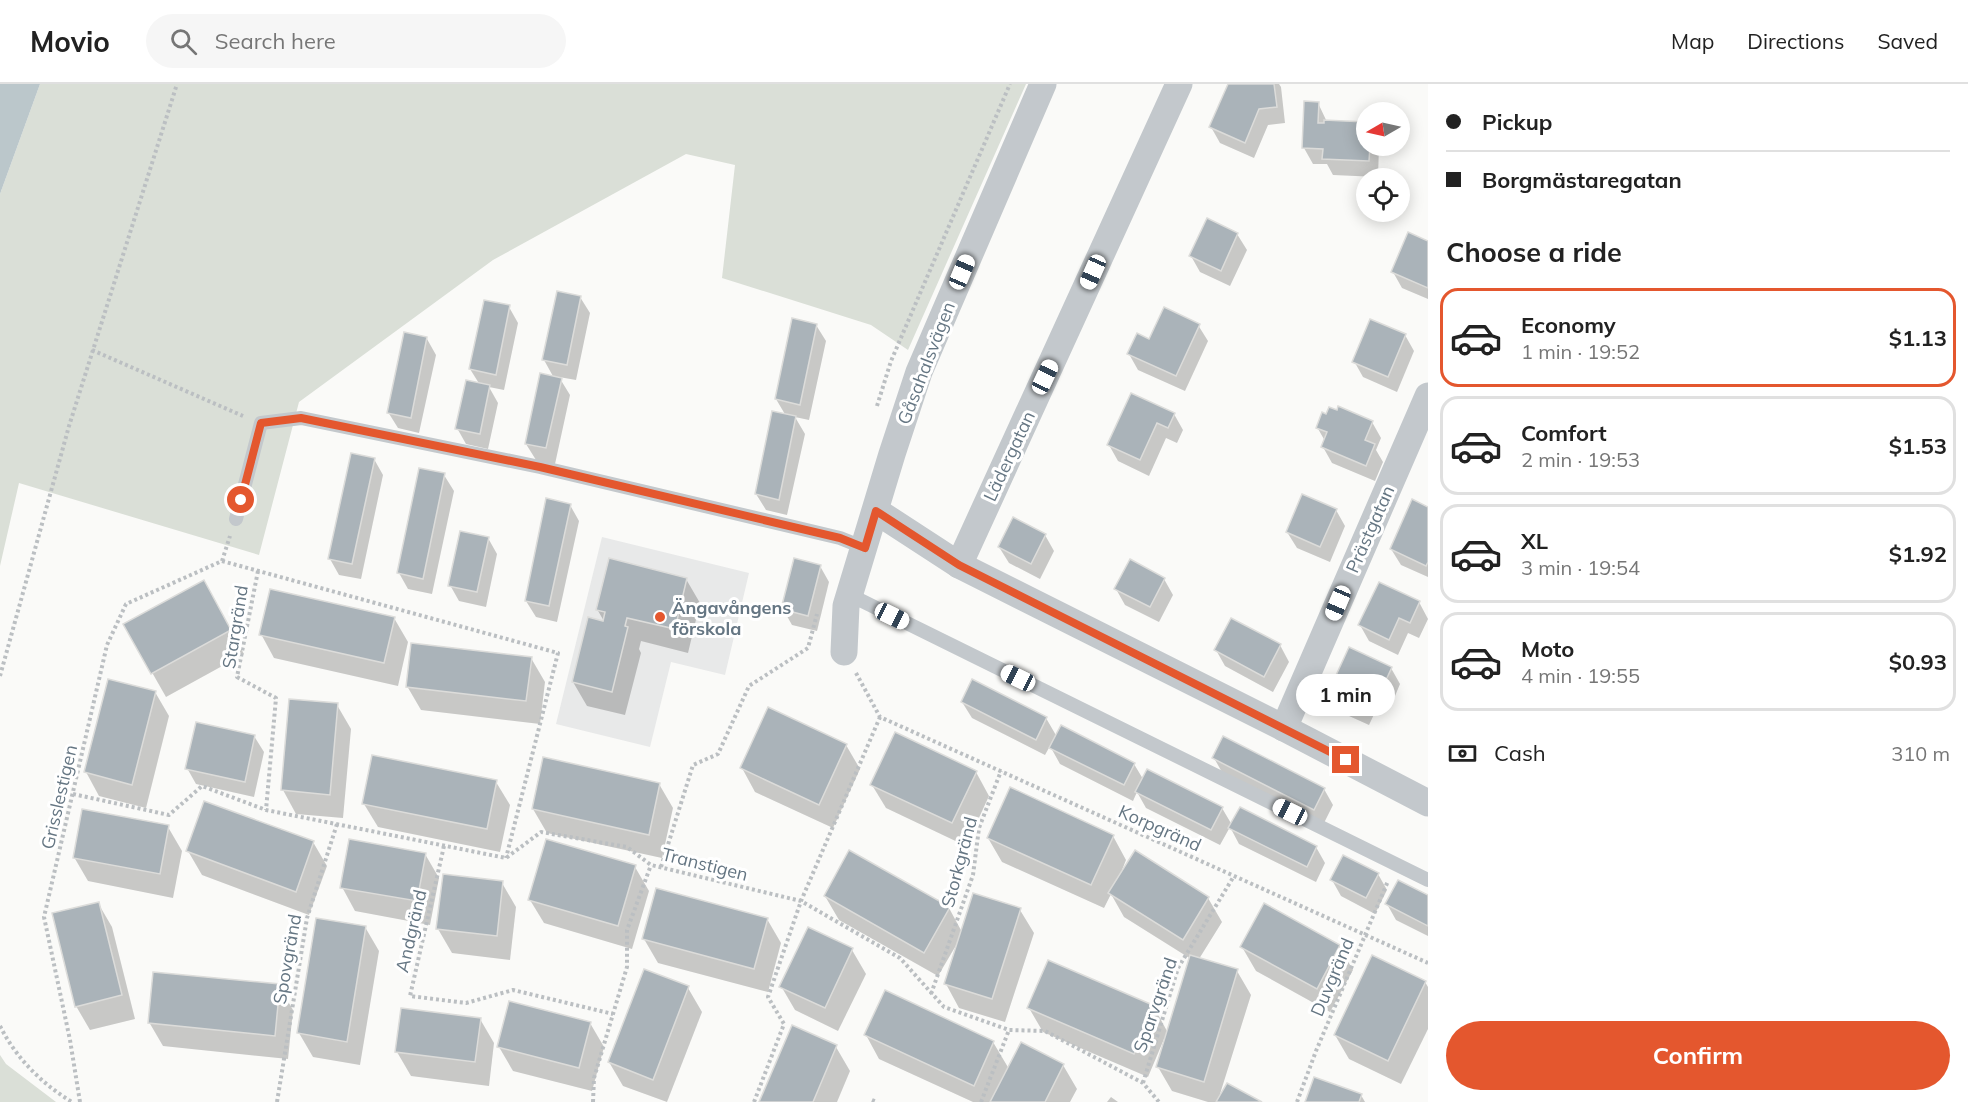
<!DOCTYPE html>
<html lang="en">
<head>
<meta charset="utf-8">
<style>
  :root { --surface:#fff; --page:#f6f6f6; --text:#222; --muted:#767676; --line:#e0e0e0; --accent:#e4572e }
  body { margin:0; font-family:Mulish,sans-serif; background:var(--page); color:var(--text); height:100vh; display:flex; flex-direction:column; font-size:22px; white-space:nowrap }
  * { box-sizing:border-box; margin:0 }
  p { font-size:20px; color:var(--muted) }
  .icon { flex:none; width:33px; height:33px; fill:none; stroke:currentColor; stroke-width:2; stroke-linecap:round; stroke-linejoin:round }
  .map { position:relative; flex:1; overflow:hidden }
  .drawer { display:flex; flex-direction:column; background:var(--surface); width:540px }
  .drawer>* { flex:none }
  .top-card { display:grid; align-content:center; height:132px; padding:0 18px; background:var(--surface) }
  .needle { width:39px; rotate:261deg }
  .buttons { position:absolute; left:1356px; top:18px; display:grid; gap:12px }
  .buttons a { display:grid; place-items:center; width:54px; height:54px; border-radius:50%; background:var(--surface); box-shadow:0 3px 15px #0003; font-size:30px }
  .end { position:absolute; width:27px; height:27px; margin:-14px; border:8px solid #e4572e; background:#fff; box-shadow:0 0 0 3px #fff }
  .from { border-radius:50% }
  .bubble { position:absolute; height:42px; border-radius:21px; background:var(--surface); box-shadow:0 3px 15px #0003; font-size:20px; font-weight:700; line-height:42px; text-align:center }
  .car { position:absolute; width:18px; height:36px; margin:-18px -9px; border-radius:8px; box-shadow:0 0 4px 2px #0007; background:linear-gradient(#fff 24%,#345 0 40%,#fff 0 76%,#345 0 86%,#fff 0) }
  .top-card b { display:flex; align-items:center; gap:21px; height:57px; font-size:22px }
  .top-card b+b { border-top:2px solid var(--line) }
  .top-card i { width:15px; height:15px; background:var(--text) }
  ul { padding:0; list-style:none }
  li { display:flex; align-items:center; gap:18px; height:99px; margin:0 12px 9px; padding:0 6px; border:3px solid var(--line); border-radius:18px }
  li div { flex:1 }
  li b { display:block; font-size:22px }
  li em { font-style:normal; font-weight:700 }
  li.selected { border-color:var(--accent) }
  li>.icon { width:54px; height:54px; stroke-width:1.5 }
  h2 { padding:0 18px; font-size:27px; line-height:72px }
  .pay { display:flex; align-items:center; gap:15px; height:66px; padding:0 18px; font-size:22px }
  .pay p { margin-inline-start:auto }
  .button { display:flex; gap:12px; margin-top:auto; padding:12px 18px }
  .button a { flex:1; height:69px; border-radius:36px; background:var(--accent); color:#fff; font-size:24px; font-weight:700; line-height:69px; text-align:center }
  header { display:flex; align-items:center; gap:36px; box-sizing:border-box; height:84px; padding:0 30px; background:var(--surface); border-bottom:2px solid var(--line) }
  header strong { font-size:28px }
  nav { display:flex; gap:33px; margin-inline-start:auto; font-size:21px }
  .search { width:420px; height:54px; background:var(--page); display:flex; align-items:center; gap:15px; box-sizing:border-box; padding:0 21px; border-radius:33px; color:var(--muted); font-size:22px }
  main { display:flex; flex:1; min-height:0 }
  .map>svg:first-child { display:block }
  .built { fill:#e8e9e9 }
  .green { fill:#dadfd7 }
  .water { fill:#bbc7cb }
  .shadow { fill:#0003 }
  .building { fill:#aab3b9; stroke:#dcdcda; stroke-width:1.5 }
  .lines { fill:none; stroke-linecap:round; stroke-linejoin:round }
  .path { stroke:#bbbfc2; stroke-width:4; stroke-dasharray:3 3; stroke-linecap:butt }
  .lane { stroke:#c3c8cc; stroke-width:14 }
  .street { stroke:#c3c8cc; stroke-width:27 }
  .route { stroke:#e4572e; stroke-width:8 }
  .poi-dot { fill:#e4572e; stroke:#fff; stroke-width:2 }
  .labels { text-anchor:middle; dominant-baseline:central; stroke-width:6; stroke-linejoin:round; paint-order:stroke }
  .street-label { font-size:18px; fill:#657683; stroke:#fff }
  .poi-label { font-size:18px; font-weight:bold; fill:#657683; stroke:#fff; text-anchor:start }
</style>
</head>
<body>
<header>
<strong>Movio</strong>
<div class="search"><svg class="icon" aria-label="search" viewBox="0 0 24 24"><circle cx="10" cy="10" r="6"/><path d="M15 15l6 6"/></svg>Search here</div>
<nav><a>Map</a><a>Directions</a><a>Saved</a></nav>
</header>
<main>
<div class="map">
<svg width="1428" height="1018" viewBox="0 0 1428 1018">
  <rect width="100%" height="100%" fill="#fafaf8"/>
  <polygon class="built" points="602,453 749,489 725,591 671,578 650,663 556,640"/>
  <g class="green">
    <polygon points="40,0 1026,0 908,266 871,241 722,194 735,81 686,70 493,176 299,318 259,471 19,399 0,482 0,110"/>
    <polygon points="0,971 6,980 56,1018 0,1018"/>
  </g>
  <polygon class="water" points="0,0 40,0 0,110"/>
  <g class="shadow">
    <polygon points="1230,0 1279,0 1281,3 1285,39 1268,41 1254,74 1220,59 1211,43"/>
    <polygon points="1318,19 1327,38 1366,39 1366,62 1379,62 1378,93 1333,91 1327,80 1313,80 1304,64"/>
    <polygon points="1237,150 1247,166 1230,202 1200,188 1191,172"/>
    <polygon points="1428,158 1428,215 1402,204 1393,188"/>
    <polygon points="580,213 590,229 576,296 559,293 570,311 555,380 536,376 526,360 554,294 544,276"/>
    <polygon points="509,223 518,239 504,306 489,303 498,319 488,365 466,360 457,344 480,301 470,285"/>
    <polygon points="816,241 826,257 809,336 795,333 805,350 787,431 766,426 756,410 786,332 776,315"/>
    <polygon points="1198,241 1208,257 1185,307 1138,286 1129,270 1150,257"/>
    <polygon points="1405,251 1414,267 1397,308 1363,293 1354,277"/>
    <polygon points="427,255 436,271 419,349 398,344 388,328"/>
    <polygon points="1174,330 1183,346 1177,359 1166,354 1149,392 1118,377 1109,361"/>
    <polygon points="1372,338 1381,354 1376,366 1383,378 1375,397 1332,379 1323,363 1325,357 1317,343"/>
    <polygon points="374,375 383,391 361,495 339,491 330,475"/>
    <polygon points="444,391 454,407 432,510 408,505 399,489"/>
    <polygon points="570,421 579,437 557,538 536,533 526,517"/>
    <polygon points="1428,424 1428,493 1401,481 1391,465"/>
    <polygon points="1336,426 1345,442 1330,478 1297,464 1287,448"/>
    <polygon points="1045,451 1054,467 1040,495 1009,479 999,463"/>
    <polygon points="488,454 497,470 486,523 459,517 450,501"/>
    <polygon points="820,482 829,498 817,547 792,541 783,525"/>
    <polygon points="686,495 700,519 688,569 641,557 639,565 641,569 625,631 587,622 573,598 605,539 597,525"/>
    <polygon points="1164,495 1173,511 1159,538 1125,521 1116,505"/>
    <polygon points="203,498 244,570 166,613 125,541"/>
    <polygon points="1419,518 1428,535 1419,554 1408,549 1398,571 1369,557 1360,541"/>
    <polygon points="394,534 408,558 398,602 274,574 261,550"/>
    <polygon points="1280,561 1289,578 1273,608 1225,582 1216,566"/>
    <polygon points="531,574 545,598 540,640 421,626 407,602"/>
    <polygon points="1391,584 1400,600 1395,612 1385,607 1369,641 1338,627 1329,611"/>
    <polygon points="155,608 169,632 146,724 99,712 86,688"/>
    <polygon points="962,618 1046,634 1057,653 1134,680 1143,695 1222,724 1232,741 1316,763 1325,779 1316,798 1239,760 1230,743 1220,761 1146,724 1137,708 1133,717 1060,680 1050,662 1045,671 972,634"/>
    <polygon points="337,621 351,645 343,734 296,730 283,706"/>
    <polygon points="254,652 264,668 254,713 196,700 187,684"/>
    <polygon points="846,661 860,685 833,744 755,708 742,684"/>
    <polygon points="1214,674 1324,705 1333,721 1323,741 1223,690"/>
    <polygon points="976,688 989,712 966,762 886,724 872,701"/>
    <polygon points="496,698 510,721 500,768 378,743 364,720"/>
    <polygon points="659,700 673,724 662,774 547,749 533,725"/>
    <polygon points="168,743 182,767 173,814 88,797 74,773"/>
    <polygon points="1113,752 1126,776 1122,786 1208,814 1222,838 1199,875 1237,887 1251,911 1220,1010 1259,1018 1208,1018 1172,1007 1158,983 1166,956 1164,955 1148,993 1043,948 1029,924 1154,923 1168,949 1191,875 1124,833 1111,810 1104,824 1002,778 988,754"/>
    <polygon points="313,758 327,782 309,831 202,791 188,767"/>
    <polygon points="425,770 439,794 430,841 355,827 342,803"/>
    <polygon points="635,783 649,807 632,865 544,839 530,816"/>
    <polygon points="1378,790 1387,806 1375,830 1341,812 1332,796"/>
    <polygon points="502,799 516,823 510,876 452,869 438,845"/>
    <polygon points="825,812 949,824 962,848 1020,826 1034,849 1005,938 959,924 946,900 958,858 938,892 839,836"/>
    <polygon points="1428,813 1428,852 1396,836 1387,820"/>
    <polygon points="98,819 112,843 135,935 90,946 76,922"/>
    <polygon points="767,835 781,859 768,908 658,879 644,855"/>
    <polygon points="365,843 379,867 360,981 313,973 299,949"/>
    <polygon points="808,845 852,866 866,890 838,947 795,926 781,902"/>
    <polygon points="1339,862 1353,886 1330,928 1256,887 1242,863"/>
    <polygon points="1373,873 1425,898 1428,903 1428,945 1401,1000 1349,975 1335,951"/>
    <polygon points="279,902 293,926 288,975 163,962 149,938"/>
    <polygon points="688,904 702,928 667,1018 623,1002 609,978"/>
    <polygon points="480,935 494,959 489,1002 411,992 397,968"/>
    <polygon points="590,939 604,963 592,1007 513,987 499,963"/>
    <polygon points="792,943 836,963 850,987 837,1018 760,1018"/>
    <polygon points="866,951 993,958 1009,985 1063,981 1077,1005 1070,1018 973,1018 879,975"/>
    <polygon points="1361,1011 1365,1018 1307,1018"/>
    <polygon points="1111,1013 1118,1018 1107,1018"/>
  </g>
  <g class="building">
    <polygon points="1228,0 1274,0 1277,23 1259,25 1245,59 1209,43"/>
    <polygon points="1304,17 1319,18 1318,39 1324,39 1324,36 1366,38 1366,62 1370,62 1369,77 1322,75 1323,65 1302,64"/>
    <polygon points="1207,134 1238,149 1221,187 1189,172"/>
    <polygon points="1408,148 1428,157 1428,204 1391,188"/>
    <polygon points="557,207 581,212 567,281 542,276"/>
    <polygon points="484,216 510,221 496,291 469,285"/>
    <polygon points="1164,223 1200,240 1176,292 1127,270 1137,249 1149,255"/>
    <polygon points="792,234 817,240 800,321 775,315"/>
    <polygon points="1370,235 1406,250 1388,293 1352,278"/>
    <polygon points="404,248 427,253 411,334 387,329"/>
    <polygon points="540,289 562,294 546,364 525,360"/>
    <polygon points="466,296 490,301 480,350 455,345"/>
    <polygon points="1131,309 1175,329 1168,344 1157,339 1140,376 1107,361"/>
    <polygon points="1338,322 1373,337 1365,356 1375,360 1366,382 1321,363 1327,348 1316,344 1322,328 1326,330 1329,323 1337,326"/>
    <polygon points="772,327 796,332 779,416 755,410"/>
    <polygon points="351,369 375,374 352,480 328,475"/>
    <polygon points="419,384 445,389 423,495 397,489"/>
    <polygon points="1302,410 1337,425 1320,463 1286,448"/>
    <polygon points="546,414 571,420 549,522 525,517"/>
    <polygon points="1412,415 1428,423 1428,478 1426,482 1390,465"/>
    <polygon points="1013,433 1046,450 1031,480 998,463"/>
    <polygon points="460,447 489,453 477,508 448,502"/>
    <polygon points="609,474 687,494 675,545 627,534 625,542 628,543 612,608 572,598 588,533 603,537 605,528 596,526"/>
    <polygon points="794,474 821,481 808,532 781,525"/>
    <polygon points="1130,475 1165,494 1150,523 1114,505"/>
    <polygon points="204,496 231,546 151,590 123,540"/>
    <polygon points="1379,498 1420,517 1410,539 1399,534 1389,556 1358,541"/>
    <polygon points="270,505 395,533 384,579 259,551"/>
    <polygon points="1231,534 1281,560 1264,593 1214,566"/>
    <polygon points="411,559 532,573 526,617 406,603"/>
    <polygon points="1349,563 1392,583 1386,596 1376,592 1360,626 1327,611"/>
    <polygon points="108,595 156,607 132,701 84,688"/>
    <polygon points="972,595 1047,633 1036,656 961,618"/>
    <polygon points="289,615 338,619 330,711 281,706"/>
    <polygon points="768,623 847,660 819,721 740,684"/>
    <polygon points="196,638 255,651 245,698 185,685"/>
    <polygon points="1061,641 1135,679 1124,701 1049,664"/>
    <polygon points="895,648 977,687 952,739 870,701"/>
    <polygon points="1223,652 1325,704 1314,726 1212,674"/>
    <polygon points="372,671 497,696 487,745 362,720"/>
    <polygon points="543,673 660,699 649,751 532,725"/>
    <polygon points="1147,685 1223,723 1211,746 1135,708"/>
    <polygon points="1010,703 1114,751 1091,801 987,754"/>
    <polygon points="204,717 314,757 296,808 186,767"/>
    <polygon points="1240,723 1317,762 1307,783 1228,744"/>
    <polygon points="82,725 169,741 160,790 73,774"/>
    <polygon points="349,755 426,769 417,817 340,804"/>
    <polygon points="546,755 636,781 618,842 528,816"/>
    <polygon points="849,766 950,823 924,869 824,812"/>
    <polygon points="1135,766 1209,813 1183,856 1108,809"/>
    <polygon points="1343,771 1379,789 1366,814 1330,796"/>
    <polygon points="443,790 503,797 497,852 436,845"/>
    <polygon points="1398,796 1428,811 1428,842 1385,820"/>
    <polygon points="656,804 768,834 754,885 642,855"/>
    <polygon points="973,809 1021,824 992,915 944,900"/>
    <polygon points="99,818 122,911 75,923 52,829"/>
    <polygon points="1264,819 1340,861 1317,905 1240,863"/>
    <polygon points="316,834 366,842 347,958 297,949"/>
    <polygon points="808,843 853,864 825,924 779,903"/>
    <polygon points="1190,871 1238,885 1204,998 1156,983"/>
    <polygon points="1372,871 1426,897 1388,977 1334,951"/>
    <polygon points="1048,876 1155,922 1134,970 1027,924"/>
    <polygon points="644,885 689,902 653,996 608,978"/>
    <polygon points="153,888 280,900 275,952 148,939"/>
    <polygon points="885,906 994,957 974,1002 864,951"/>
    <polygon points="509,917 591,938 579,984 497,963"/>
    <polygon points="401,924 481,934 475,978 395,968"/>
    <polygon points="792,941 837,961 813,1018 759,1018"/>
    <polygon points="1021,958 1064,980 1045,1018 990,1018"/>
    <polygon points="1314,993 1362,1010 1359,1018 1305,1018"/>
    <polygon points="1227,999 1262,1018 1216,1018"/>
  </g>
  <g class="lines">
    <g class="path">
      <polyline points="92,266 243,332"/>
      <polyline points="877,322 891,277 1010,0"/>
      <polyline points="222,477 558,569 506,774"/>
      <polyline points="258,487 237,593 276,614 266,726"/>
      <polyline points="856,589 880,633 1428,879"/>
      <polyline points="0,592 69,342 177,0"/>
      <polyline points="73,710 169,731 202,702 266,726 506,774 541,748 627,763 651,781 801,817 900,874 944,923 1009,946 1045,947 1143,999 1159,1018"/>
      <polyline points="444,762 410,912 466,919 513,906 613,930"/>
      <polyline points="661,783 693,681 718,670 749,602 808,564 817,530"/>
      <polyline points="931,910 973,791 979,744 1001,687"/>
      <path d="M 0,942 C 16,974 42,1000 72,1018"/>
      <polyline points="1143,999 1178,884 1234,792"/>
      <polyline points="872,1016 877,1018"/>
      <polyline points="80,1018 70,956 44,833 107,561 126,520 222,477 230,452"/>
      <polyline points="277,1018 307,834 337,740"/>
      <polyline points="593,1018 594,994 627,883 627,846 651,781"/>
      <polyline points="754,1018 784,940 768,913 801,817 880,633"/>
      <polyline points="981,1018 1009,946"/>
      <polyline points="1297,1018 1316,967 1388,797"/>
    </g>
    <g class="lane">
      <polyline points="236,435 261,339 301,334 540,383 840,454 865,464"/>
      <polyline points="850,511 1428,796"/>
    </g>
    <g class="street">
      <polyline points="876,427 959,481 1284,644 1428,719"/>
      <polyline points="959,481 1179,0"/>
      <polyline points="844,568 846,522 892,370 919,288 1043,0"/>
      <polyline points="1284,644 1428,312"/>
    </g>
  </g>
  <g class="lines">
    <polyline class="route" points="241,416 261,339 301,334 540,383 840,454 865,464 876,427 959,481 1346,676"/>
  </g>
  <circle class="poi-dot" cx="660" cy="533" r="6"/>
  <g class="labels">
    <g class="street-label">
      <text transform="translate(926 279) rotate(-69)">Gåsahalsvägen</text>
      <text transform="translate(1009 372) rotate(-65)">Lädergatan</text>
      <text transform="translate(1370 445) rotate(-66)">Prästgatan</text>
      <text transform="translate(235 543) rotate(-81)">Stargränd</text>
      <text transform="translate(59 713) rotate(-77)">Grisslestigen</text>
      <text transform="translate(1160 744) rotate(24)">Korpgränd</text>
      <text transform="translate(959 778) rotate(-75)">Storkgränd</text>
      <text transform="translate(705 780) rotate(14)">Transtigen</text>
      <text transform="translate(411 847) rotate(-77)">Andgränd</text>
      <text transform="translate(287 875) rotate(-80)">Spovgränd</text>
      <text transform="translate(1332 893) rotate(-67)">Duvgränd</text>
      <text transform="translate(1155 921) rotate(-71)">Sparvgränd</text>
    </g>
    <g class="poi-label">
      <text x="672" y="523">Ängavångens<tspan x="672" dy="21">förskola</tspan></text>
    </g>
  </g>
</svg>
<div class="buttons">
<a><svg class="needle" viewBox="-14 -14 28 28"><path d="M0-13l5 13h-10z" fill="#e53935"/><path d="M0 13l5-13h-10z" fill="#767676"/></svg></a>
<a><svg class="icon" aria-label="locate" viewBox="0 0 24 24"><circle cx="12" cy="12" r="6"/><path d="M12 2v4M12 18v4M2 12h4M18 12h4"/></svg></a>
</div>
<i class="end from" style="left:241px;top:416px"></i>
<i class="end" style="left:1346px;top:676px"></i>
<div class="bubble" style="left:1296px;top:590px;width:99px">1 min</div>
<i class="car" style="left:962px;top:188px;rotate:23deg"></i>
<i class="car" style="left:1093px;top:188px;rotate:204deg"></i>
<i class="car" style="left:1045px;top:293px;rotate:25deg"></i>
<i class="car" style="left:1338px;top:519px;rotate:203deg"></i>
<i class="car" style="left:892px;top:532px;rotate:116deg"></i>
<i class="car" style="left:1018px;top:594px;rotate:296deg"></i>
<i class="car" style="left:1290px;top:728px;rotate:296deg"></i>
</div>
<section class="drawer">
<div class="top-card">
<b><i class="from"></i>Pickup</b>
<b><i></i>Borgmästaregatan</b>
</div>
<h2>Choose a ride</h2>
<ul>
<li class="selected"><svg class="icon" aria-label="car" viewBox="0 0 24 24"><path d="M5 17H2v-5l4-1 3-4h7l3 4 3 1v5h-3M9 17h6M6 11h13"/><circle cx="7" cy="17" r="2"/><circle cx="17" cy="17" r="2"/></svg><div><b>Economy</b><p>1 min · 19:52</p></div><em>$1.13</em></li>
<li><svg class="icon" aria-label="car" viewBox="0 0 24 24"><path d="M5 17H2v-5l4-1 3-4h7l3 4 3 1v5h-3M9 17h6M6 11h13"/><circle cx="7" cy="17" r="2"/><circle cx="17" cy="17" r="2"/></svg><div><b>Comfort</b><p>2 min · 19:53</p></div><em>$1.53</em></li>
<li><svg class="icon" aria-label="car" viewBox="0 0 24 24"><path d="M5 17H2v-5l4-1 3-4h7l3 4 3 1v5h-3M9 17h6M6 11h13"/><circle cx="7" cy="17" r="2"/><circle cx="17" cy="17" r="2"/></svg><div><b>XL</b><p>3 min · 19:54</p></div><em>$1.92</em></li>
<li><svg class="icon" aria-label="car" viewBox="0 0 24 24"><path d="M5 17H2v-5l4-1 3-4h7l3 4 3 1v5h-3M9 17h6M6 11h13"/><circle cx="7" cy="17" r="2"/><circle cx="17" cy="17" r="2"/></svg><div><b>Moto</b><p>4 min · 19:55</p></div><em>$0.93</em></li>
</ul>
<div class="pay"><svg class="icon" aria-label="cash" viewBox="0 0 24 24"><path d="M3 7h18v10H3z"/><circle cx="12" cy="12" r="2"/></svg>Cash<p>310 m</p></div>
<div class="button"><a>Confirm</a></div>
</section>
</main>
</body>
</html>
